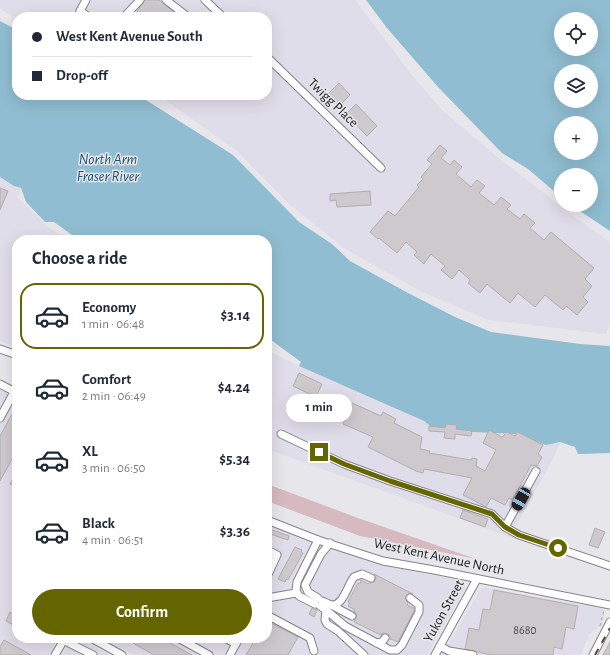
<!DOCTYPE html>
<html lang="en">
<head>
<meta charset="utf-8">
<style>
  :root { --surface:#fff; --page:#f2f2f3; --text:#1f2937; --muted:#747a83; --line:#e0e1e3; --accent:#656500 }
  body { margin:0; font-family:"Alegreya Sans",sans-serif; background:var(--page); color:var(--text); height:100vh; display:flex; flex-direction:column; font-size:15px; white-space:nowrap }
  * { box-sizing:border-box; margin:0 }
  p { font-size:13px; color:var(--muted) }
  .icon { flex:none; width:22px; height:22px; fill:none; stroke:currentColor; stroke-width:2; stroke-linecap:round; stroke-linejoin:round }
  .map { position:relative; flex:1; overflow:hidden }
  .sheet { position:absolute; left:12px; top:235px; width:260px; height:408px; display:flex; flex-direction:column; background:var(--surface); border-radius:16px; box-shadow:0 4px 16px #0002 }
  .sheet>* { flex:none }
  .top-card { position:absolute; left:12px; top:12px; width:260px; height:88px; border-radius:16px; box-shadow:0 4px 16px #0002; display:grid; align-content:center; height:88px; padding:0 20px; background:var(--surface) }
  .fabs { position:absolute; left:554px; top:12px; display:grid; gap:8px }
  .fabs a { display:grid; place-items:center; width:44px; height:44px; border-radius:50%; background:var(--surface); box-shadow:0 4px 16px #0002; font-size:20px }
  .end { position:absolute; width:18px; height:18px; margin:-9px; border:5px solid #656500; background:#fff; box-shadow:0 0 0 2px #fff }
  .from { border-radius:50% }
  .bubble { position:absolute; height:28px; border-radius:14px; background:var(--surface); box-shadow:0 4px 16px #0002; font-size:13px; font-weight:700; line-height:28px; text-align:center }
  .car { position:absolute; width:12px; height:24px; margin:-12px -6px; border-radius:5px; box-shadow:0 0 3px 1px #0007; background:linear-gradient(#222 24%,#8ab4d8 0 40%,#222 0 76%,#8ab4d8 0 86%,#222 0) }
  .top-card b { display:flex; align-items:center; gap:14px; height:38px; font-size:15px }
  .top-card b+b { border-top:1px solid var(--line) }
  .top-card i { width:10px; height:10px; background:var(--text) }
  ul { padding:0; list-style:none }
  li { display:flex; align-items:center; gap:12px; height:66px; margin:0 8px 6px; padding:0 12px; border:2px solid transparent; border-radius:16px }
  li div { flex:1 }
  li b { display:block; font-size:15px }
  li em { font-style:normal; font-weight:700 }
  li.current { border-color:var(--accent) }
  li>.icon { width:36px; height:36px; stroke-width:1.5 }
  h2 { padding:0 20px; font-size:18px; line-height:48px }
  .action { display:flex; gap:8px; margin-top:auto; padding:8px 20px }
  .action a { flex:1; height:46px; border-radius:24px; background:var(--accent); color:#fff; font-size:16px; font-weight:700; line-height:46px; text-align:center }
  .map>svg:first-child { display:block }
  .built { fill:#e0ddea }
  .green { fill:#d6babf }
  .water { fill:#90bdd1; fill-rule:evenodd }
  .building { fill:#cec9cd; stroke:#b1adb0 }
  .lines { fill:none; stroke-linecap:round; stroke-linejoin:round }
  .minor-casing { stroke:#848388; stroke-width:9 }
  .path { stroke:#a3a2a6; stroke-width:1; stroke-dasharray:3 3; stroke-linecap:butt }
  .minor { stroke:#fff; stroke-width:7 }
  .rail { stroke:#464649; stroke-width:2; stroke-dasharray:7 7; stroke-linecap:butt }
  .route { stroke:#656500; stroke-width:5 }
  .labels { text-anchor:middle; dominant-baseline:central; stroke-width:3; stroke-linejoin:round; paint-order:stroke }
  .number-label { font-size:12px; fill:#49484a }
  .street-label { font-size:14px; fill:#1d1d1f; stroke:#e7e6eb }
  .water-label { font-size:15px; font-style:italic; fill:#1c556b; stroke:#e7e6eb }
</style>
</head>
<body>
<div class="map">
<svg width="610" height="655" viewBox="0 0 610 655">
  <rect width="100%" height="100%" fill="#e7e6eb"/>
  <g class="built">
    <polygon points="0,0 355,0 411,74 442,110 496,156 576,218 610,242 610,324 606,334 488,320 422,292 347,250 289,204 236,150 158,95 267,95 267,17 17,18 0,9"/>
    <polygon points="0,177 14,186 21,188 18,198 48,227 67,240 17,240 17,347 0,341"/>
    <polygon points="267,350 299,366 424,421 429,425 429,427 473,432 515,434 546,445 560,442 554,457 510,537 267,449"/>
    <polygon points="0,389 17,398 17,638 58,638 49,655 0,655"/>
    <polygon points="267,525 383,565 462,581 465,583 465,590 427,655 134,655 102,638 267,638"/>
    <polygon points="482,587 600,608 603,610 604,615 602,625 589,634 581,655 442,655"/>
    <polygon points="72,638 78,638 110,655 62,655"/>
  </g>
  <polygon class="green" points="267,484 358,518 476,559 360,536 267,501"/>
  <g class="water">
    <path d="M 366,0 L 610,0 L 610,231 L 571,205 L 591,205 L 591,175 L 561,175 L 561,197 L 528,169 L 502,153 L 438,87 L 387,28 ZM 561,19 L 591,19 L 591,49 L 561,49 ZM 561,71 L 591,71 L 591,101 L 561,101 ZM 561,123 L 591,123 L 591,153 L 561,153 Z"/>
    <polygon points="0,21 17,30 17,95 138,95 233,155 299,222 332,244 350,261 408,293 455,317 491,332 580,344 610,346 610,453 578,454 575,447 560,442 546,445 515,434 473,432 429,426 429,425 424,421 299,366 301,362 267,337 267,240 79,240 54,222 45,222 26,202 21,188 14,186 0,177"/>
  </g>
  <g class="building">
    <polygon points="145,0 159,0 178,15 176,17 133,17"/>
    <polygon points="339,83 350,95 339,106 327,95"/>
    <polygon points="356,104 377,126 367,136 346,114"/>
    <polygon points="440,145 447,151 441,158 450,165 454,160 462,167 456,174 471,187 477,180 485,186 479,193 494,205 501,197 511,205 507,209 520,219 524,214 535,223 530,228 544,240 551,232 594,268 585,279 592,286 583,297 588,302 577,315 566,306 563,310 545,295 535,307 518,293 510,303 487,284 480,293 468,283 470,280 459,270 452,279 441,270 445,266 431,254 424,264 414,255 417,252 406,242 397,253 379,238 378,239 370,232 388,211 395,216 419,187 417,185 423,179 421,177 432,164 427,160"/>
    <polygon points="0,188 8,191 0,210"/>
    <polygon points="370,191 371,205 337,207 336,200 330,201 330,194"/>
    <polygon points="299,373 322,384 316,397 293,386"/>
    <polygon points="352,403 381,416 383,412 396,419 394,423 422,437 420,449 430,451 429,453 471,460 472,458 477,459 476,466 485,471 496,450 483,443 489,430 502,437 507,432 515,436 517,432 524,435 543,445 538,454 542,457 537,466 531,465 513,500 509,498 505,505 491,498 486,507 463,495 472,478 424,469 423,473 416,471 368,447 373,437 343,424"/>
    <polygon points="17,405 17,450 0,481 0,436"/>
    <polygon points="446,424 457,425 456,429 472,431 471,436 455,434 455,439 444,438 445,432 429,431 429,426 445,428"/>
    <polygon points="17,472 17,488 10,484"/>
    <polygon points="463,510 488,519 485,527 460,518"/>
    <polygon points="267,528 289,536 288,540 267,533"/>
    <polygon points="595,528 605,532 598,548 589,545"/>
    <polygon points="295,547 302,550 301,552 303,553 288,580 286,579 285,582 278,579"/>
    <polygon points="374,574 413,594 408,594 405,598 408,603 407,605 414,608 414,611 398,642 391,639 390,640 390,636 388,634 383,633 381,635 354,622 357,616 354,611 355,610 348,606 350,603 348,602 358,583 360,584 361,580 368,584 369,583 374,582 376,578"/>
    <polygon points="494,590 578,606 574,629 566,627 562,649 554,647 553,655 491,655 465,649 469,628 479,630 483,609 490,610"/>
    <polygon points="312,608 317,610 314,617 309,614"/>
    <polygon points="10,612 17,616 17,627 6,621"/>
    <polygon points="267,621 298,637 288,655 246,655 256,638 267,638"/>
    <polygon points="136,638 161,638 192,655 154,655 133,643"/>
    <polygon points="4,640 31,655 0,655 0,647"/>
    <polygon points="610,642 610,655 603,655"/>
  </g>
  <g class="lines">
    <g class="minor-casing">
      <g id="minor">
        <polyline points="86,0 80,11 89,17"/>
        <polyline points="166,0 188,17"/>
        <polyline points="205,0 223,17"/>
        <polyline points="124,17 140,0"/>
        <polyline points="267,57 381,168"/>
        <polyline points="0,349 17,355"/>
        <polyline points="0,384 17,393"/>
        <polyline points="0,418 14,392"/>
        <polyline points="281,434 344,464 390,481 492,514 505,527 519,535 610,566"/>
        <polyline points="267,520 318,540 383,561 434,570 610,605"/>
        <polyline points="505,527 536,471"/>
        <polyline points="267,550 277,555 267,577"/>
        <polyline points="267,598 296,593"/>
        <polyline points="318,598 308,592 305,585 321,554 330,543"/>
        <path d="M 322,601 C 325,602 328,604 331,605 C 343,607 348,584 354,577 L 362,574 L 371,578"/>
        <polyline points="315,604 299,596 296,591 297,582 318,540"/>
        <polyline points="331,605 352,616"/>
        <polyline points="320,606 326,610 345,626 390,650 397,650 402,645 419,612 419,605 410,598"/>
        <polyline points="326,610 325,620 327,624 338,631 364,655"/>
        <polyline points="267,615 310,638 314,651"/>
        <polyline points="91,638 122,655"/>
        <polyline points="178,638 209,655"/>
        <polyline points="225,638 236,644"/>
        <polyline points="63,640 93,655"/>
        <polyline points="377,643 382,642 385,638"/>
        <polyline points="440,646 449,651 473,655"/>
        <polyline points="55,655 65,638"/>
        <polyline points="230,655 239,638"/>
        <polyline points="435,655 477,579"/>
        <polyline points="593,655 610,622"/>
      </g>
    </g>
    <polyline class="path" points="600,626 604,610"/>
    <use href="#minor" class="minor"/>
    <polyline class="rail" points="595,655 610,628"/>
  </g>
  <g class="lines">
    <polyline class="route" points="319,452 344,464 390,481 492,514 505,527 519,535 558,548"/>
  </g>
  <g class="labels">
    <g class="number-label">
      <text x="525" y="630">8680</text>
    </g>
    <g class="street-label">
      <text transform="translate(333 103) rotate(44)">Twigg Place</text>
      <text transform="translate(439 557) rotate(12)">West Kent Avenue North</text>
      <text transform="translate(444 611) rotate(-61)">Yukon Street</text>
    </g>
    <g class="water-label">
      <text x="108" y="159">North Arm<tspan x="108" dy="17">Fraser River</tspan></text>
    </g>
  </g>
</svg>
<div class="fabs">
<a><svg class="icon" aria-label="locate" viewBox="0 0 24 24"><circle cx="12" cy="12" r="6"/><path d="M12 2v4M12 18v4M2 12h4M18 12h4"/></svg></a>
<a><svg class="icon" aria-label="layers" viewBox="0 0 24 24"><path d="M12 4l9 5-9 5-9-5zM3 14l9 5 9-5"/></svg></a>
<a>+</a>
<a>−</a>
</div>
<i class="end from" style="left:558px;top:548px"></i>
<i class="end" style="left:319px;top:452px"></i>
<div class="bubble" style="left:286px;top:394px;width:66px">1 min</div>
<i class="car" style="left:521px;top:499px;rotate:210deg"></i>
<div class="top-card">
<b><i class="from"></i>West Kent Avenue South</b>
<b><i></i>Drop-off</b>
</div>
<section class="sheet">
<h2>Choose a ride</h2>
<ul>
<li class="current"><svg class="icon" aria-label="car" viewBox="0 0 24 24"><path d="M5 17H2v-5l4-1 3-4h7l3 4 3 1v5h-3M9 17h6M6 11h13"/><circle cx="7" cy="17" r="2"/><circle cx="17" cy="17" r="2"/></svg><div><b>Economy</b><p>1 min · 06:48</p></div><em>$3.14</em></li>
<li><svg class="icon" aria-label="car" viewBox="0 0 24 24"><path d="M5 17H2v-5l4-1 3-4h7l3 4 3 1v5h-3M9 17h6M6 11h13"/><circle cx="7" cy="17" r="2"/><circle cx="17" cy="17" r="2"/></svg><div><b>Comfort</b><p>2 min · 06:49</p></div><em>$4.24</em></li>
<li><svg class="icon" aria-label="car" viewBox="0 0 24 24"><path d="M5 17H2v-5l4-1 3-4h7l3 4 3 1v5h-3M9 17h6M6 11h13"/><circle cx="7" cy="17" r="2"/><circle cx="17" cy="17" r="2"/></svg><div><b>XL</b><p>3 min · 06:50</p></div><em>$5.34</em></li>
<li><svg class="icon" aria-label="car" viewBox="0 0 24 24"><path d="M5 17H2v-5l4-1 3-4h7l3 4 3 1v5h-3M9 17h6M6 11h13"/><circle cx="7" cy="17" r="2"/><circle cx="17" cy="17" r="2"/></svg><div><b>Black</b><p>4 min · 06:51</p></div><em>$3.36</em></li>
</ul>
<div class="action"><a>Confirm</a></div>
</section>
</div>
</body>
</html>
